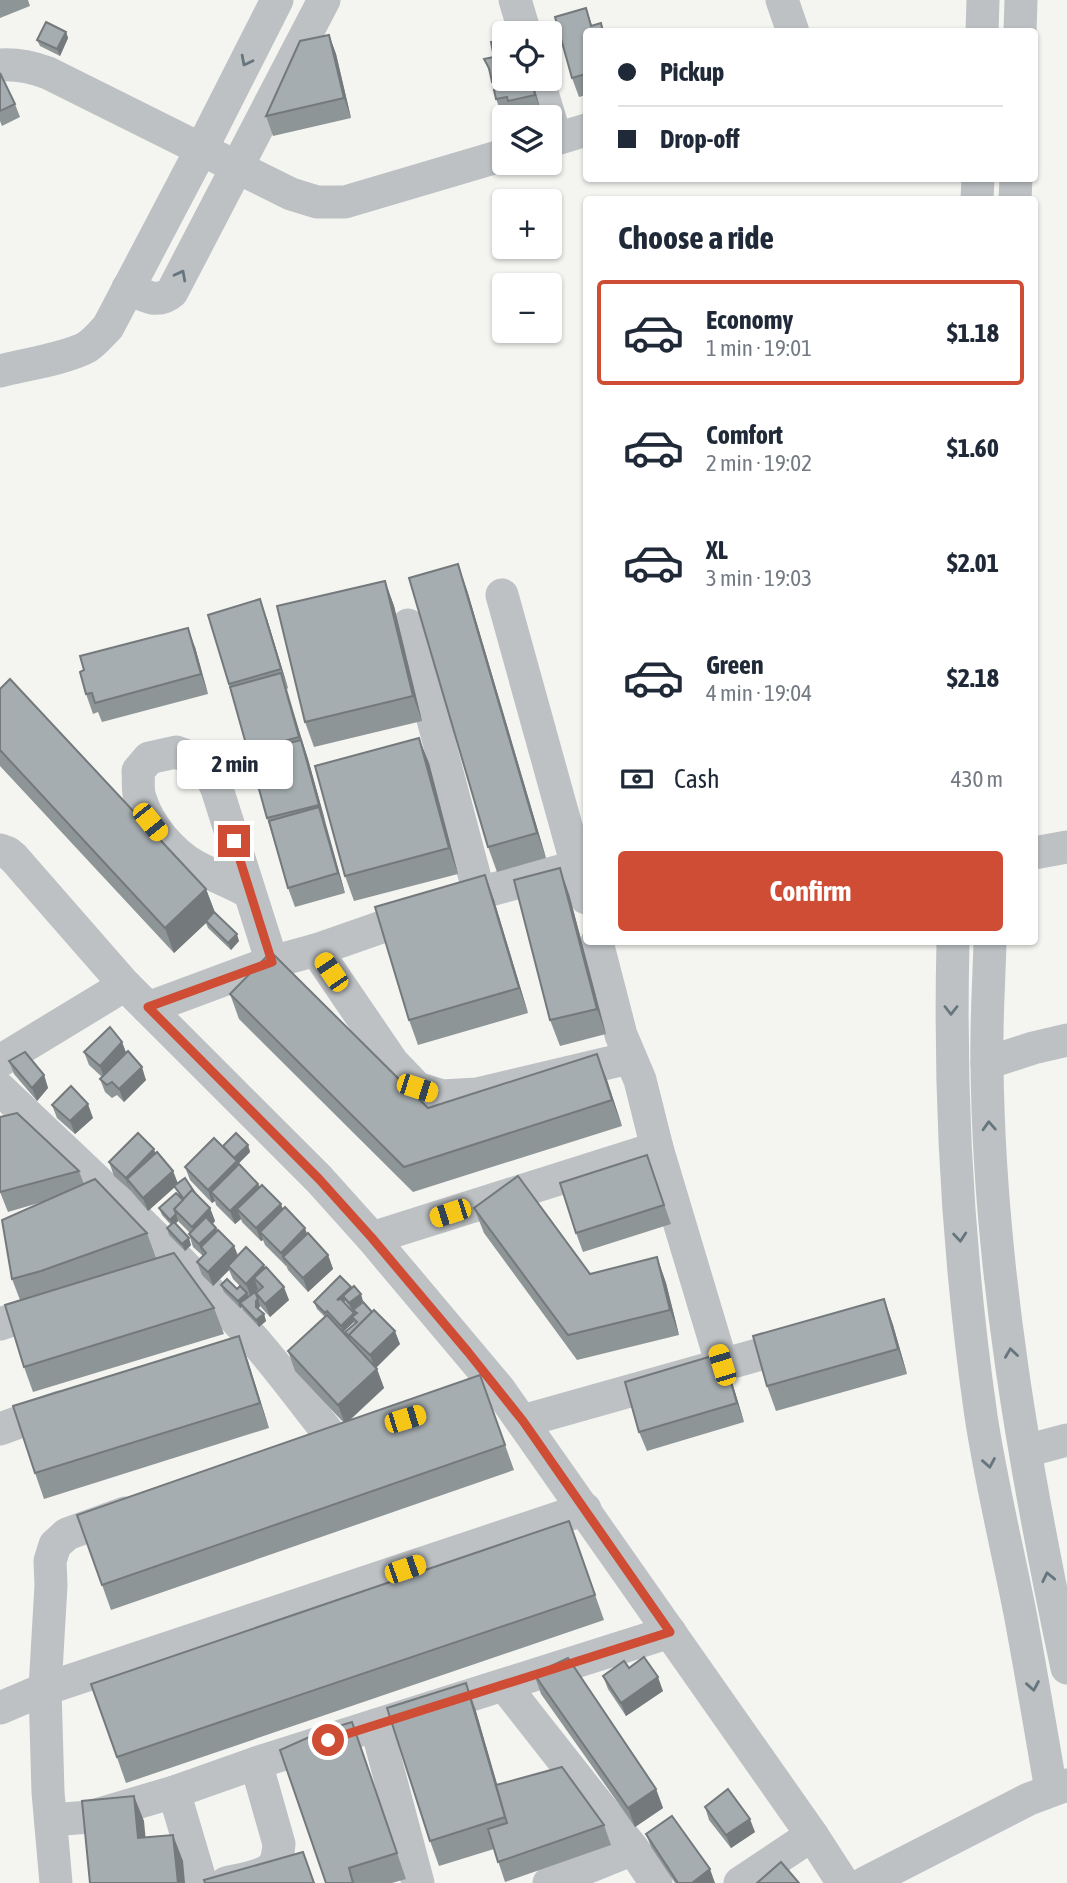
<!DOCTYPE html>
<html lang="en">
<head>
<meta charset="utf-8">
<style>
  :root { --surface:#fff; --page:#f2f2f3; --text:#1f2937; --muted:#747a83; --line:#e0e1e3; --accent:#cf4c35 }
  body { margin:0; font-family:"Asap Condensed",sans-serif; background:var(--page); color:var(--text); height:100vh; display:flex; flex-direction:column; font-size:26px; white-space:nowrap }
  * { box-sizing:border-box; margin:0 }
  p { font-size:23px; color:var(--muted) }
  .icon { flex:none; width:38px; height:38px; fill:none; stroke:currentColor; stroke-width:2; stroke-linecap:round; stroke-linejoin:round }
  .map { position:relative; flex:1; overflow:hidden }
  .details { position:absolute; left:583px; top:196px; width:455px; height:749px; display:flex; flex-direction:column; background:var(--surface); border-radius:7px; box-shadow:0 2px 5px #0004 }
  .details>* { flex:none }
  .top-card { position:absolute; left:583px; top:28px; width:455px; height:154px; border-radius:7px; box-shadow:0 2px 5px #0004; display:grid; align-content:center; height:154px; padding:0 35px; background:var(--surface) }
  .fabs { position:absolute; left:492px; top:21px; display:grid; gap:14px }
  .fabs a { display:grid; place-items:center; width:70px; height:70px; border-radius:7px; background:var(--surface); box-shadow:0 2px 5px #0004; font-size:35px }
  .end { position:absolute; width:32px; height:32px; margin:-16px; border:9px solid #cf4c35; background:#fff; box-shadow:0 0 0 4px #fff }
  .from { border-radius:50% }
  .bubble { position:absolute; height:49px; border-radius:7px; background:var(--surface); box-shadow:0 2px 5px #0004; font-size:23px; font-weight:700; line-height:49px; text-align:center }
  .car { position:absolute; width:21px; height:42px; margin:-21px -10px; border-radius:9px; box-shadow:0 0 5px 2px #0007; background:linear-gradient(#f5c518 24%,#345 0 40%,#f5c518 0 76%,#345 0 86%,#f5c518 0) }
  .top-card b { display:flex; align-items:center; gap:24px; height:66px; font-size:26px }
  .top-card b+b { border-top:2px solid var(--line) }
  .top-card i { width:18px; height:18px; background:var(--text) }
  ul { padding:0; list-style:none }
  li { display:flex; align-items:center; gap:21px; height:105px; margin:0 14px 10px; padding:0 21px; border:4px solid transparent; border-radius:7px }
  li div { flex:1 }
  li b { display:block; font-size:26px }
  li em { font-style:normal; font-weight:700 }
  li.on { border-color:var(--accent) }
  li>.icon { width:63px; height:63px; stroke-width:1.5 }
  h2 { padding:0 35px; font-size:32px; line-height:84px }
  .pay { display:flex; align-items:center; gap:18px; height:77px; padding:0 35px; font-size:26px }
  .pay p { margin-inline-start:auto }
  .primary-button { display:flex; gap:14px; margin-top:auto; padding:14px 35px }
  .primary-button a { flex:1; height:80px; border-radius:7px; background:var(--accent); color:#fff; font-size:28px; font-weight:700; line-height:80px; text-align:center }
  .map>svg:first-child { display:block }
  .lines { fill:none; stroke-linecap:round; stroke-linejoin:round }
  .minor { stroke:#bdc1c4; stroke-width:33 }
  .wall { fill:#8e9597; fill-rule:evenodd }
  .shaded-wall { fill:#74797b }
  .building { fill:#a5adb0; stroke:#74797b; stroke-width:2 }
  .oneway { stroke:#66767e }
  .route { stroke:#cf4c35; stroke-width:9 }
</style>
</head>
<body>
<div class="map">
<svg width="1067" height="1883" viewBox="0 0 1067 1883">
  <rect width="100%" height="100%" fill="#f4f4f1"/>
  <g class="lines">
    <g class="minor">
      <polyline points="515,0 525,33"/>
      <polyline points="782,0 793,32"/>
      <polyline points="982,32 983,0"/>
      <polyline points="1020,32 1021,0"/>
      <path d="M 0,65 C 17,64 32,67 48,73 L 291,194 L 317,202 L 345,202 L 504,155"/>
      <polyline points="538,79 556,139"/>
      <polyline points="550,141 586,130"/>
      <polyline points="977,200 978,178"/>
      <polyline points="1015,200 1016,178"/>
      <path d="M 128,288 C 143,295 157,305 172,292 L 324,0"/>
      <path d="M 0,371 C 23,365 68,358 87,347 C 95,342 101,334 108,327 L 201,150 L 277,0"/>
      <polyline points="502,595 586,898"/>
      <polyline points="408,625 479,893"/>
      <polyline points="0,850 8,853 14,858 125,985 319,1179 372,1238 499,1389 812,1835 843,1883"/>
      <polyline points="1034,853 1067,847"/>
      <path d="M 250,893 C 232,882 213,876 195,866 C 171,852 148,825 140,798 C 137,790 139,779 138,771 L 149,758 L 176,752 L 205,763 L 217,789 L 272,962"/>
      <polyline points="597,942 621,1035 640,1080 657,1148 722,1365"/>
      <path d="M 953,942 C 949,1103 958,1256 981,1416 C 991,1482 1007,1547 1020,1613 C 1031,1672 1041,1731 1051,1790"/>
      <path d="M 990,942 C 989,982 986,1023 987,1064 C 989,1267 1025,1470 1067,1668"/>
      <polyline points="316,950 393,1063 417,1088 442,1096 477,1094 629,1058"/>
      <polyline points="148,1008 272,962 316,950 479,893 586,864"/>
      <polyline points="0,1061 125,985"/>
      <polyline points="987,1063 1033,1048 1067,1040"/>
      <path d="M 0,1089 C 84,1169 170,1247 248,1333 C 279,1367 306,1406 335,1441"/>
      <polyline points="372,1238 657,1148"/>
      <polyline points="0,1324 51,1307"/>
      <polyline points="523,1421 800,1343"/>
      <polyline points="0,1429 60,1407"/>
      <polyline points="1026,1451 1067,1440"/>
      <polyline points="504,1685 633,1849 656,1883"/>
      <polyline points="0,1708 45,1689 585,1509"/>
      <polyline points="376,1725 418,1883"/>
      <polyline points="174,1792 201,1883"/>
      <polyline points="52,1820 89,1817 174,1792 256,1763 670,1632"/>
      <polyline points="56,1883 48,1792 45,1689 51,1585 50,1561 55,1545 67,1534 125,1513"/>
      <path d="M 226,1883 C 238,1880 265,1876 273,1866 C 278,1860 278,1852 279,1844 L 256,1763"/>
      <polyline points="549,1883 633,1849"/>
      <polyline points="740,1883 812,1835"/>
      <polyline points="865,1883 1029,1799 1067,1785"/>
    </g>
  </g>
  <g class="wall">
    <polygon points="0,0 28,0 30,6 0,18"/>
    <polygon points="586,8 592,25 586,32 586,95 579,97 572,78"/>
    <polygon points="66,32 68,38 60,56 40,46 37,40"/>
    <polygon points="329,35 336,54 351,118 273,136 266,116"/>
    <polygon points="484,59 504,79 532,79 540,108 513,114 511,110 501,112 496,99 491,76"/>
    <polygon points="0,73 15,104 20,117 2,126 0,121"/>
    <polygon points="385,581 394,606 422,721 314,747 305,722"/>
    <polygon points="467,590 546,858 497,872 488,847"/>
    <polygon points="208,615 267,619 288,688 287,689 302,741 308,759 345,893 295,907 288,888 267,818 250,755"/>
    <polygon points="195,647 208,694 102,722 98,712 93,714 86,694"/>
    <polygon points="0,689 206,889 215,913 239,941 231,950 208,928 206,923 174,953 0,766"/>
    <polygon points="429,763 458,874 354,901 345,876"/>
    <polygon points="485,875 494,900 528,1013 418,1045 409,1020"/>
    <polygon points="569,894 606,1034 560,1046 550,1020"/>
    <polygon points="230,994 428,1108 607,1080 622,1126 413,1192 239,1019"/>
    <polygon points="122,1042 126,1053 146,1080 124,1102 117,1095 112,1098 105,1092 100,1079 102,1077 89,1065 84,1052"/>
    <polygon points="9,1061 44,1075 48,1088 37,1101 14,1074"/>
    <polygon points="52,1105 93,1118 75,1134 57,1118"/>
    <polygon points="248,1145 250,1152 238,1164 239,1165 328,1255 333,1269 308,1292 288,1270 286,1265 286,1266 265,1245 263,1240 261,1241 242,1222 241,1219 235,1224 216,1205 215,1201 212,1203 190,1180 185,1167 223,1146"/>
    <polygon points="155,1153 173,1171 178,1184 195,1193 210,1208 215,1221 213,1224 218,1231 234,1246 238,1255 265,1268 289,1300 270,1317 260,1306 259,1309 264,1314 266,1321 259,1327 243,1310 242,1307 240,1308 224,1292 221,1285 237,1289 240,1286 233,1279 229,1270 213,1286 202,1275 197,1262 203,1256 193,1247 189,1234 190,1233 178,1221 175,1224 191,1245 185,1251 169,1235 167,1228 171,1225 162,1215 159,1208 180,1197 175,1187 148,1211 131,1191 114,1176 109,1162"/>
    <polygon points="647,1155 671,1224 583,1252 576,1233"/>
    <polygon points="79,1171 84,1184 147,1233 156,1258 214,1308 224,1334 33,1392 24,1367 20,1300 12,1279 42,1202 8,1212 0,1192"/>
    <polygon points="474,1208 590,1274 657,1257 666,1283 679,1335 577,1360 484,1233"/>
    <path d="M 351,1287 L 363,1301 L 352,1310 L 345,1301 L 344,1302 L 355,1315 L 353,1310 L 400,1344 L 376,1367 L 384,1388 L 349,1421 L 480,1375 L 514,1470 L 111,1610 L 77,1515 L 344,1423 L 295,1371 L 288,1351 L 325,1317 L 317,1309 L 314,1302 ZM 354,1322 L 355,1324 L 345,1332 L 347,1336 L 343,1332 Z"/>
    <polygon points="884,1299 893,1325 907,1374 776,1411 767,1386"/>
    <polygon points="239,1336 269,1428 44,1499 35,1473"/>
    <polygon points="722,1353 729,1372 744,1422 647,1451 639,1432"/>
    <polygon points="569,1521 604,1620 126,1783 91,1684"/>
    <polygon points="629,1668 663,1691 626,1716 608,1689 603,1676"/>
    <polygon points="534,1674 656,1789 663,1808 635,1827 541,1694"/>
    <polygon points="475,1708 497,1785 604,1825 611,1845 505,1882 494,1849 439,1866 430,1841"/>
    <polygon points="361,1748 406,1879 392,1883 326,1883"/>
    <polygon points="705,1807 755,1832 731,1848 709,1820"/>
    <polygon points="646,1834 715,1883 675,1883 651,1847"/>
  </g>
  <g class="shaded-wall">
    <polygon points="66,32 68,38 60,56 57,49"/>
    <polygon points="329,35 336,54 351,118 344,98"/>
    <polygon points="531,79 532,79 540,108 535,95"/>
    <polygon points="458,564 467,590 546,858 537,833"/>
    <polygon points="385,581 394,606 422,721 413,696"/>
    <polygon points="260,599 267,619 288,688 281,669"/>
    <polygon points="188,628 195,647 208,694 201,674"/>
    <polygon points="281,673 308,759 326,824 319,805 305,754 299,737"/>
    <polygon points="419,738 429,763 458,874 449,848"/>
    <polygon points="319,807 326,826 345,893 338,873"/>
    <polygon points="560,868 569,894 606,1034 597,1009"/>
    <polygon points="485,875 494,900 528,1013 519,988"/>
    <polygon points="206,889 216,915 206,921 206,923 174,953 165,928"/>
    <polygon points="237,934 239,941 231,950 228,943"/>
    <polygon points="122,1042 127,1055 105,1080 100,1066"/>
    <polygon points="597,1054 607,1080 622,1126 612,1100"/>
    <polygon points="142,1067 146,1080 124,1102 119,1089"/>
    <polygon points="44,1075 48,1088 37,1101 32,1088"/>
    <polygon points="88,1104 93,1118 75,1134 70,1121"/>
    <polygon points="248,1145 250,1152 238,1164 242,1174 211,1192 215,1201 212,1203 208,1190 234,1158"/>
    <polygon points="154,1149 159,1162 127,1179 130,1191 126,1178"/>
    <polygon points="173,1171 178,1184 148,1211 143,1198"/>
    <polygon points="258,1184 263,1197 237,1209 241,1219 235,1224 230,1211"/>
    <polygon points="281,1204 286,1217 260,1232 263,1240 261,1241 256,1228"/>
    <polygon points="210,1208 215,1221 197,1240 192,1227"/>
    <polygon points="176,1214 178,1221 173,1226 170,1220"/>
    <polygon points="216,1228 221,1241 206,1253 201,1247 204,1258 199,1244"/>
    <polygon points="305,1228 310,1242 283,1257 286,1265 286,1266 281,1253"/>
    <polygon points="189,1238 191,1245 185,1251 182,1244"/>
    <polygon points="234,1246 239,1260 228,1266 229,1270 213,1286 208,1272"/>
    <polygon points="328,1255 333,1269 308,1292 303,1278"/>
    <polygon points="657,1257 666,1283 679,1335 670,1310"/>
    <polygon points="264,1265 269,1278 254,1278 258,1289 251,1297 246,1284"/>
    <polygon points="284,1287 289,1300 270,1317 265,1304"/>
    <polygon points="351,1287 353,1293 343,1296 345,1301 340,1307 337,1300"/>
    <polygon points="247,1293 249,1299 240,1303 242,1307 240,1308 238,1301"/>
    <polygon points="361,1294 363,1301 352,1310 349,1303"/>
    <polygon points="258,1299 260,1306 258,1308 259,1314 256,1307 256,1301"/>
    <polygon points="884,1299 893,1325 907,1374 898,1349"/>
    <polygon points="354,1313 357,1320 352,1317 354,1322 343,1332 341,1326"/>
    <polygon points="264,1314 266,1321 259,1327 256,1320"/>
    <polygon points="395,1331 400,1344 375,1369 370,1355"/>
    <polygon points="239,1336 248,1361 269,1428 260,1403"/>
    <polygon points="722,1353 729,1372 744,1422 737,1403"/>
    <polygon points="377,1369 384,1388 345,1424 338,1405"/>
    <polygon points="658,1677 663,1691 626,1716 621,1703"/>
    <polygon points="466,1683 475,1708 514,1842 505,1817"/>
    <polygon points="656,1789 663,1808 635,1827 628,1808"/>
    <polygon points="134,1796 144,1821 148,1864 138,1838"/>
    <polygon points="750,1819 755,1832 731,1848 726,1835"/>
    <polygon points="173,1835 183,1861 185,1883 178,1883"/>
    <polygon points="710,1869 715,1883 692,1883"/>
  </g>
  <g class="building">
    <polygon points="586,8 591,26 601,23 603,32 586,32 586,74 572,78 555,17"/>
    <polygon points="46,22 66,32 57,49 37,40"/>
    <polygon points="329,35 344,98 266,116 300,41"/>
    <polygon points="504,39 504,79 531,79 535,95 508,101 507,97 496,99 494,90 504,79 492,82 489,68 484,59 494,57 491,42"/>
    <polygon points="0,73 15,104 0,111"/>
    <polygon points="458,564 537,833 488,847 409,578"/>
    <polygon points="385,581 413,696 305,722 277,606"/>
    <polygon points="260,599 281,669 229,684 208,615"/>
    <polygon points="188,628 201,674 95,703 92,693 86,694 80,672 84,670 80,656"/>
    <polygon points="281,673 299,737 248,751 230,687"/>
    <polygon points="10,679 206,889 165,928 0,750 0,689"/>
    <polygon points="419,738 449,848 345,876 315,766"/>
    <polygon points="301,740 319,805 267,818 249,753"/>
    <polygon points="319,807 338,873 288,888 269,821"/>
    <polygon points="560,868 597,1009 550,1020 514,880"/>
    <polygon points="485,875 519,988 409,1020 375,907"/>
    <polygon points="214,912 237,934 228,943 206,921"/>
    <polygon points="271,952 428,1108 597,1054 612,1100 404,1167 230,994"/>
    <polygon points="110,1027 122,1042 100,1066 84,1052"/>
    <polygon points="128,1051 142,1067 119,1089 112,1082 107,1085 100,1079"/>
    <polygon points="25,1052 44,1075 32,1088 9,1061"/>
    <polygon points="71,1086 88,1104 70,1121 52,1105"/>
    <polygon points="17,1113 79,1171 0,1192 0,1117"/>
    <polygon points="138,1133 154,1149 126,1178 109,1162"/>
    <polygon points="236,1133 248,1145 234,1158 223,1146"/>
    <polygon points="214,1138 237,1161 208,1190 185,1167"/>
    <polygon points="157,1152 173,1171 143,1198 127,1179"/>
    <polygon points="647,1155 664,1205 576,1233 560,1183"/>
    <polygon points="239,1164 258,1184 230,1211 211,1192"/>
    <polygon points="518,1176 590,1274 657,1257 670,1310 568,1335 474,1208"/>
    <polygon points="185,1178 195,1193 192,1190 184,1199 174,1186"/>
    <polygon points="95,1179 147,1233 41,1271 12,1279 2,1220"/>
    <polygon points="262,1185 281,1204 256,1228 237,1209"/>
    <polygon points="192,1190 210,1208 192,1227 174,1209"/>
    <polygon points="176,1193 183,1200 174,1209 176,1214 170,1220 159,1208"/>
    <polygon points="285,1207 305,1228 281,1253 260,1232"/>
    <polygon points="206,1217 216,1228 199,1244 189,1234"/>
    <polygon points="174,1222 189,1238 182,1244 167,1228"/>
    <polygon points="218,1230 234,1246 208,1272 197,1262 206,1253 201,1247"/>
    <polygon points="308,1233 328,1255 303,1278 283,1257"/>
    <polygon points="246,1247 264,1265 246,1284 228,1266"/>
    <polygon points="174,1253 214,1308 24,1367 5,1305"/>
    <polygon points="266,1267 284,1287 265,1304 256,1293 263,1287 254,1278"/>
    <polygon points="340,1276 351,1287 337,1300 341,1299 354,1313 341,1326 327,1311 325,1313 314,1302"/>
    <polygon points="227,1279 237,1289 240,1286 247,1293 238,1301 221,1285"/>
    <polygon points="354,1286 361,1294 349,1303 343,1296"/>
    <polygon points="255,1292 258,1299 256,1301 256,1307 264,1314 256,1320 240,1303"/>
    <polygon points="884,1299 898,1349 767,1386 753,1336"/>
    <polygon points="363,1302 372,1312 349,1335 349,1336 345,1332 357,1322 352,1317 357,1313 353,1310"/>
    <polygon points="374,1310 395,1331 370,1355 349,1335"/>
    <polygon points="327,1315 377,1369 338,1405 288,1351"/>
    <polygon points="239,1336 260,1403 35,1473 13,1406"/>
    <polygon points="722,1353 737,1403 639,1432 625,1382"/>
    <polygon points="480,1375 505,1445 102,1585 77,1515"/>
    <polygon points="569,1521 595,1595 117,1757 91,1684"/>
    <polygon points="644,1657 658,1677 621,1703 603,1676 624,1661 629,1668"/>
    <polygon points="568,1658 656,1789 628,1808 534,1674"/>
    <polygon points="466,1683 505,1817 430,1841 387,1708"/>
    <polygon points="352,1722 397,1853 349,1868 353,1883 326,1883 280,1750 323,1731"/>
    <polygon points="562,1767 604,1825 498,1862 488,1829 507,1823 496,1785"/>
    <polygon points="728,1789 750,1819 726,1835 705,1807"/>
    <polygon points="134,1796 138,1838 173,1835 178,1883 90,1883 82,1801"/>
    <polygon points="672,1816 710,1869 692,1883 678,1883 646,1834"/>
    <polygon points="303,1852 314,1883 205,1883 204,1880"/>
    <polygon points="781,1862 799,1883 757,1883"/>
  </g>
  <defs><path id="oneway-chevron" d="M-2-3.5L2.5 0L-2 3.5" fill="none" stroke-width="1.6" stroke-linecap="round" stroke-linejoin="round" transform="scale(1.75)"/></defs>
  <g class="oneway">
    <use href="#oneway-chevron" transform="translate(246 61) rotate(117)"/>
    <use href="#oneway-chevron" transform="translate(181 275) rotate(-62)"/>
    <use href="#oneway-chevron" transform="translate(951 1010) rotate(90)"/>
    <use href="#oneway-chevron" transform="translate(989 1126) rotate(-93)"/>
    <use href="#oneway-chevron" transform="translate(960 1237) rotate(85)"/>
    <use href="#oneway-chevron" transform="translate(1011 1353) rotate(-98)"/>
    <use href="#oneway-chevron" transform="translate(989 1463) rotate(80)"/>
    <use href="#oneway-chevron" transform="translate(1048 1577) rotate(-102)"/>
    <use href="#oneway-chevron" transform="translate(1033 1686) rotate(80)"/>
  </g>
  <g class="lines">
    <polyline class="route" points="234,841 272,962 148,1007 319,1179 372,1238 468,1352 523,1421 670,1632 328,1740"/>
  </g>
</svg>
<div class="fabs">
<a><svg class="icon" aria-label="locate" viewBox="0 0 24 24"><circle cx="12" cy="12" r="6"/><path d="M12 2v4M12 18v4M2 12h4M18 12h4"/></svg></a>
<a><svg class="icon" aria-label="layers" viewBox="0 0 24 24"><path d="M12 4l9 5-9 5-9-5zM3 14l9 5 9-5"/></svg></a>
<a>+</a>
<a>−</a>
</div>
<i class="end from" style="left:328px;top:1740px"></i>
<i class="end" style="left:234px;top:841px"></i>
<div class="bubble" style="left:177px;top:740px;width:116px">2 min</div>
<i class="car" style="left:150px;top:822px;rotate:141deg"></i>
<i class="car" style="left:331px;top:972px;rotate:326deg"></i>
<i class="car" style="left:417px;top:1088px;rotate:108deg"></i>
<i class="car" style="left:450px;top:1213px;rotate:252deg"></i>
<i class="car" style="left:722px;top:1365px;rotate:343deg"></i>
<i class="car" style="left:405px;top:1419px;rotate:73deg"></i>
<i class="car" style="left:405px;top:1569px;rotate:71deg"></i>
<div class="top-card">
<b><i class="from"></i>Pickup</b>
<b><i></i>Drop-off</b>
</div>
<section class="details">
<h2>Choose a ride</h2>
<ul>
<li class="on"><svg class="icon" aria-label="car" viewBox="0 0 24 24"><path d="M5 17H2v-5l4-1 3-4h7l3 4 3 1v5h-3M9 17h6M6 11h13"/><circle cx="7" cy="17" r="2"/><circle cx="17" cy="17" r="2"/></svg><div><b>Economy</b><p>1 min · 19:01</p></div><em>$1.18</em></li>
<li><svg class="icon" aria-label="car" viewBox="0 0 24 24"><path d="M5 17H2v-5l4-1 3-4h7l3 4 3 1v5h-3M9 17h6M6 11h13"/><circle cx="7" cy="17" r="2"/><circle cx="17" cy="17" r="2"/></svg><div><b>Comfort</b><p>2 min · 19:02</p></div><em>$1.60</em></li>
<li><svg class="icon" aria-label="car" viewBox="0 0 24 24"><path d="M5 17H2v-5l4-1 3-4h7l3 4 3 1v5h-3M9 17h6M6 11h13"/><circle cx="7" cy="17" r="2"/><circle cx="17" cy="17" r="2"/></svg><div><b>XL</b><p>3 min · 19:03</p></div><em>$2.01</em></li>
<li><svg class="icon" aria-label="car" viewBox="0 0 24 24"><path d="M5 17H2v-5l4-1 3-4h7l3 4 3 1v5h-3M9 17h6M6 11h13"/><circle cx="7" cy="17" r="2"/><circle cx="17" cy="17" r="2"/></svg><div><b>Green</b><p>4 min · 19:04</p></div><em>$2.18</em></li>
</ul>
<div class="pay"><svg class="icon" aria-label="cash" viewBox="0 0 24 24"><path d="M3 7h18v10H3z"/><circle cx="12" cy="12" r="2"/></svg>Cash<p>430 m</p></div>
<div class="primary-button"><a>Confirm</a></div>
</section>
</div>
</body>
</html>
